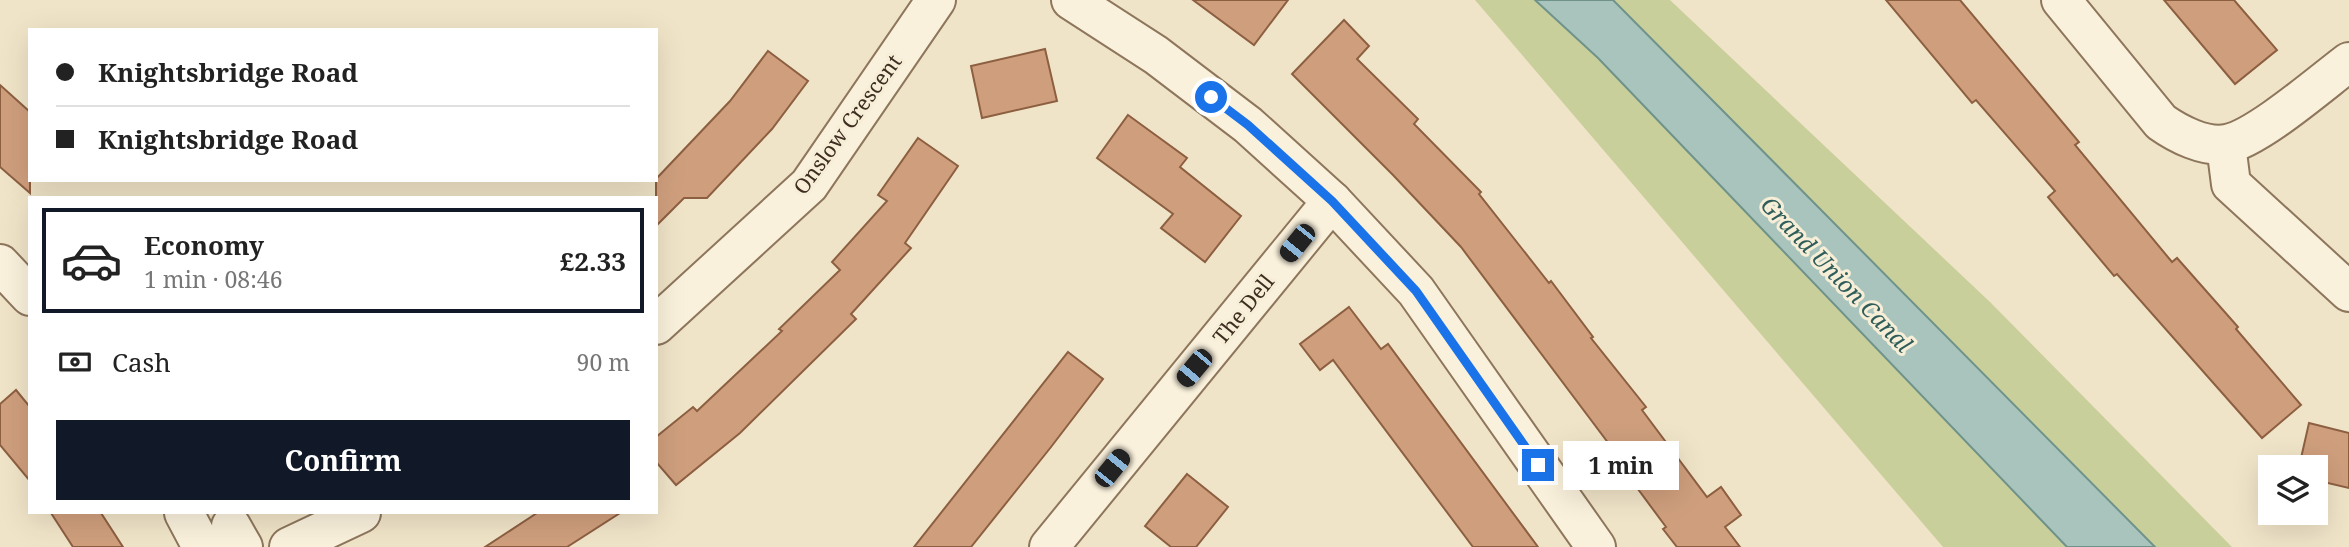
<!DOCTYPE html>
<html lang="en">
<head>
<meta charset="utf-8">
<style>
  :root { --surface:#fff; --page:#f2f2f2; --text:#222; --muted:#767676; --line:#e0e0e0; --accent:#111827 }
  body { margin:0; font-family:"Noto Serif",serif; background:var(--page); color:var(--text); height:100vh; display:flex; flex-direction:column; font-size:26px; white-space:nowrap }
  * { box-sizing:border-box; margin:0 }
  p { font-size:23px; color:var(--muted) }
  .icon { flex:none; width:38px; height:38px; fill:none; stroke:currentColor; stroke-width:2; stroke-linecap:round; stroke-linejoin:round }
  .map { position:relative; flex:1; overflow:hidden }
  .panel { position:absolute; left:28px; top:196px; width:630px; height:318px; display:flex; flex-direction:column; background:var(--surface); border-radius:0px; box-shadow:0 7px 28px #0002 }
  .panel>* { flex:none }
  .hud { position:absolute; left:28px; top:28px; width:630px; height:154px; border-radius:0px; box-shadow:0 7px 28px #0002; display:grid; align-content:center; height:154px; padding:0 28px; background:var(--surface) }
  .tools { position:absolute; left:2258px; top:455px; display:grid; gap:14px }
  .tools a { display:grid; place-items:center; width:70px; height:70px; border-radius:0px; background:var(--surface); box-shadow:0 7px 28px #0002; font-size:35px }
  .end { position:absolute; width:32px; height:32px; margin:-16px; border:9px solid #1a73e8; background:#fff; box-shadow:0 0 0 4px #fff }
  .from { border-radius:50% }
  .bubble { position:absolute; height:49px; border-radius:0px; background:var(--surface); box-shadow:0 7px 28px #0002; font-size:23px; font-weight:700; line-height:49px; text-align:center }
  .car { position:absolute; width:21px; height:42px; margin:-21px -10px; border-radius:9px; box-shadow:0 0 5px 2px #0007; background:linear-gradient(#222 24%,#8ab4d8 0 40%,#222 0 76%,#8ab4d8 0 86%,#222 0) }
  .hud b { display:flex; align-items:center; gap:24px; height:66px; font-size:26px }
  .hud b+b { border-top:2px solid var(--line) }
  .hud i { width:18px; height:18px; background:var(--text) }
  ul { padding:12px 0 0; list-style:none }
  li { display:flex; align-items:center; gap:21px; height:105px; margin:0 14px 10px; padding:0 14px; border:4px solid transparent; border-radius:0px }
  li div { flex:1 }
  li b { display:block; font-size:26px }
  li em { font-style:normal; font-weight:700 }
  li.current { border-color:var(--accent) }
  li>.icon { width:63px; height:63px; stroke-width:1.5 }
  .pay { display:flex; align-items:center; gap:18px; height:77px; padding:0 28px; font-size:26px }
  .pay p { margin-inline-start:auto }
  .action { display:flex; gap:14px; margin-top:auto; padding:14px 28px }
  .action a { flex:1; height:80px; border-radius:0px; background:var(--accent); color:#fff; font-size:28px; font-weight:700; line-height:80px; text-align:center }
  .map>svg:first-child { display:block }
  .green { fill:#c9cf9b }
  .water { fill:#a9c4bc; stroke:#6f938a; stroke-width:2 }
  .building { fill:#cf9f7d; stroke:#8d5f41; stroke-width:2 }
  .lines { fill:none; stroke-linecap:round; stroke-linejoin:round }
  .minor-casing { stroke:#8d765c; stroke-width:42 }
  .minor { stroke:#faf1dc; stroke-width:38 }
  .route { stroke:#1a73e8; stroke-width:9 }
  .labels { text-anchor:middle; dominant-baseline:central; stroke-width:6; stroke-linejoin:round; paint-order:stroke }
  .street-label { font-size:21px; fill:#3d2e20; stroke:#f7eed8 }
  .water-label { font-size:23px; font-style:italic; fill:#2f5d5a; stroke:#f7eed8 }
</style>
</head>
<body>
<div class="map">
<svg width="2349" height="547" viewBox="0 0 2349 547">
  <rect width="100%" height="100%" fill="#f0e4c8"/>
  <g class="green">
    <polygon points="1475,0 1535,0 1598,58 2067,547 1943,547"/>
    <polygon points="1613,0 1670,0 1990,302 2232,547 2155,547"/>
  </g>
  <polygon class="water" points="1535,0 1613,0 2155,547 2067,547 1598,58"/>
  <g class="building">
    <polygon points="1193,0 1288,0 1254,45"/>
    <polygon points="1886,0 1960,0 2079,142 2075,145 2172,262 2177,258 2238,327 2236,329 2301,405 2262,438 2117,274 2114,276 2048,197 2055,191 1976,100 1972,103"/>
    <polygon points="2164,0 2234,0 2277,50 2235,84"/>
    <polygon points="1344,20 1369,46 1357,59 1418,119 1414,124 1481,192 1479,194 1549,283 1551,281 1593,337 1591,338 1646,407 1642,410 1707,497 1721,487 1741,515 1725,527 1740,547 1677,547 1663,529 1666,527 1615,458 1618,456 1461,247 1393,175 1292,74"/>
    <polygon points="1045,49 1057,101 982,118 971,66"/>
    <polygon points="768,51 808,81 772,129 707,198 684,198 656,226 656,179 730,101"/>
    <polygon points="0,85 30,112 30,193 0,167"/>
    <polygon points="1128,115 1187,158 1180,167 1241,216 1205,262 1161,228 1173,214 1097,158"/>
    <polygon points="918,138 958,166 905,243 911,248 851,314 856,319 740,433 676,485 656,462 656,437 693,407 697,411 782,331 779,329 840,270 832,262 887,201 878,195"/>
    <polygon points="1349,307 1381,349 1388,344 1538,547 1473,547 1333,360 1320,370 1300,344"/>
    <polygon points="1068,352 1103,379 1051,447 971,547 914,547"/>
    <polygon points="16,390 30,407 30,481 0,445 0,404"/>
    <polygon points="2309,423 2349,433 2349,488 2315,480 2315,467 2299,467"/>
    <polygon points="1187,474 1228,507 1196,547 1171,547 1145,526"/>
    <polygon points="51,513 101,513 123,547 73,547"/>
    <polygon points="537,513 620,513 567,547 485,547"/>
  </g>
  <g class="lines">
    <g class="minor-casing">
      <g id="minor">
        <polyline points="1071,0 1156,55 1248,125 1332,201 1416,291 1596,547"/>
        <path d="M 2061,0 L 2161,122 C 2178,134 2205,148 2227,144 C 2258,138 2321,83 2349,62"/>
        <polyline points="2226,145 2231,184 2349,292"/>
        <polyline points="0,264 30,296"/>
        <polyline points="656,325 809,185 936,0"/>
        <polyline points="184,513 202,547"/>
        <polyline points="231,526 243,547"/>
        <polyline points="289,547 361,513"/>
        <polyline points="1049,547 1332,201"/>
      </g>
    </g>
    <use href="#minor" class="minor"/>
  </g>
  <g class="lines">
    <polyline class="route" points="1211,97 1248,125 1332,201 1416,291 1538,465"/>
  </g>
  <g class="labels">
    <g class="street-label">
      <text transform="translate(847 124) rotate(-54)">Onslow Crescent</text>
      <text transform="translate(1243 309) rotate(-51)">The Dell</text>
    </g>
    <g class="water-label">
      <text transform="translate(1837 274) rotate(46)">Grand Union Canal</text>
    </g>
  </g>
</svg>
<div class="tools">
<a><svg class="icon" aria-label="layers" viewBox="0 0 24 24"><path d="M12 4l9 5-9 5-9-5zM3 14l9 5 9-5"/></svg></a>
</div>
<i class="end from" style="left:1211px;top:97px"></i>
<i class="end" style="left:1538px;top:465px"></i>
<div class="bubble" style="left:1563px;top:441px;width:116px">1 min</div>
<i class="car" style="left:1297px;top:243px;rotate:219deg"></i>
<i class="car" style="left:1194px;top:368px;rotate:220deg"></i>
<i class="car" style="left:1112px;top:468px;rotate:39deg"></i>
<div class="hud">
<b><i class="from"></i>Knightsbridge Road</b>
<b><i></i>Knightsbridge Road</b>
</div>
<section class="panel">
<ul>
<li class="current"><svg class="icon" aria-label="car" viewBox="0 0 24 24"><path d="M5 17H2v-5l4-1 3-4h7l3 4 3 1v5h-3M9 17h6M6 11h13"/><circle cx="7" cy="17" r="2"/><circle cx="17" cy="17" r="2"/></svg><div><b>Economy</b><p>1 min · 08:46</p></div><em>£2.33</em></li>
</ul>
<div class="pay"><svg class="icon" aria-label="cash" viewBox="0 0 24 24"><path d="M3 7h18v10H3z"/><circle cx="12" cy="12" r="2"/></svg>Cash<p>90 m</p></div>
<div class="action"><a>Confirm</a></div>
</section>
</div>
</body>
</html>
